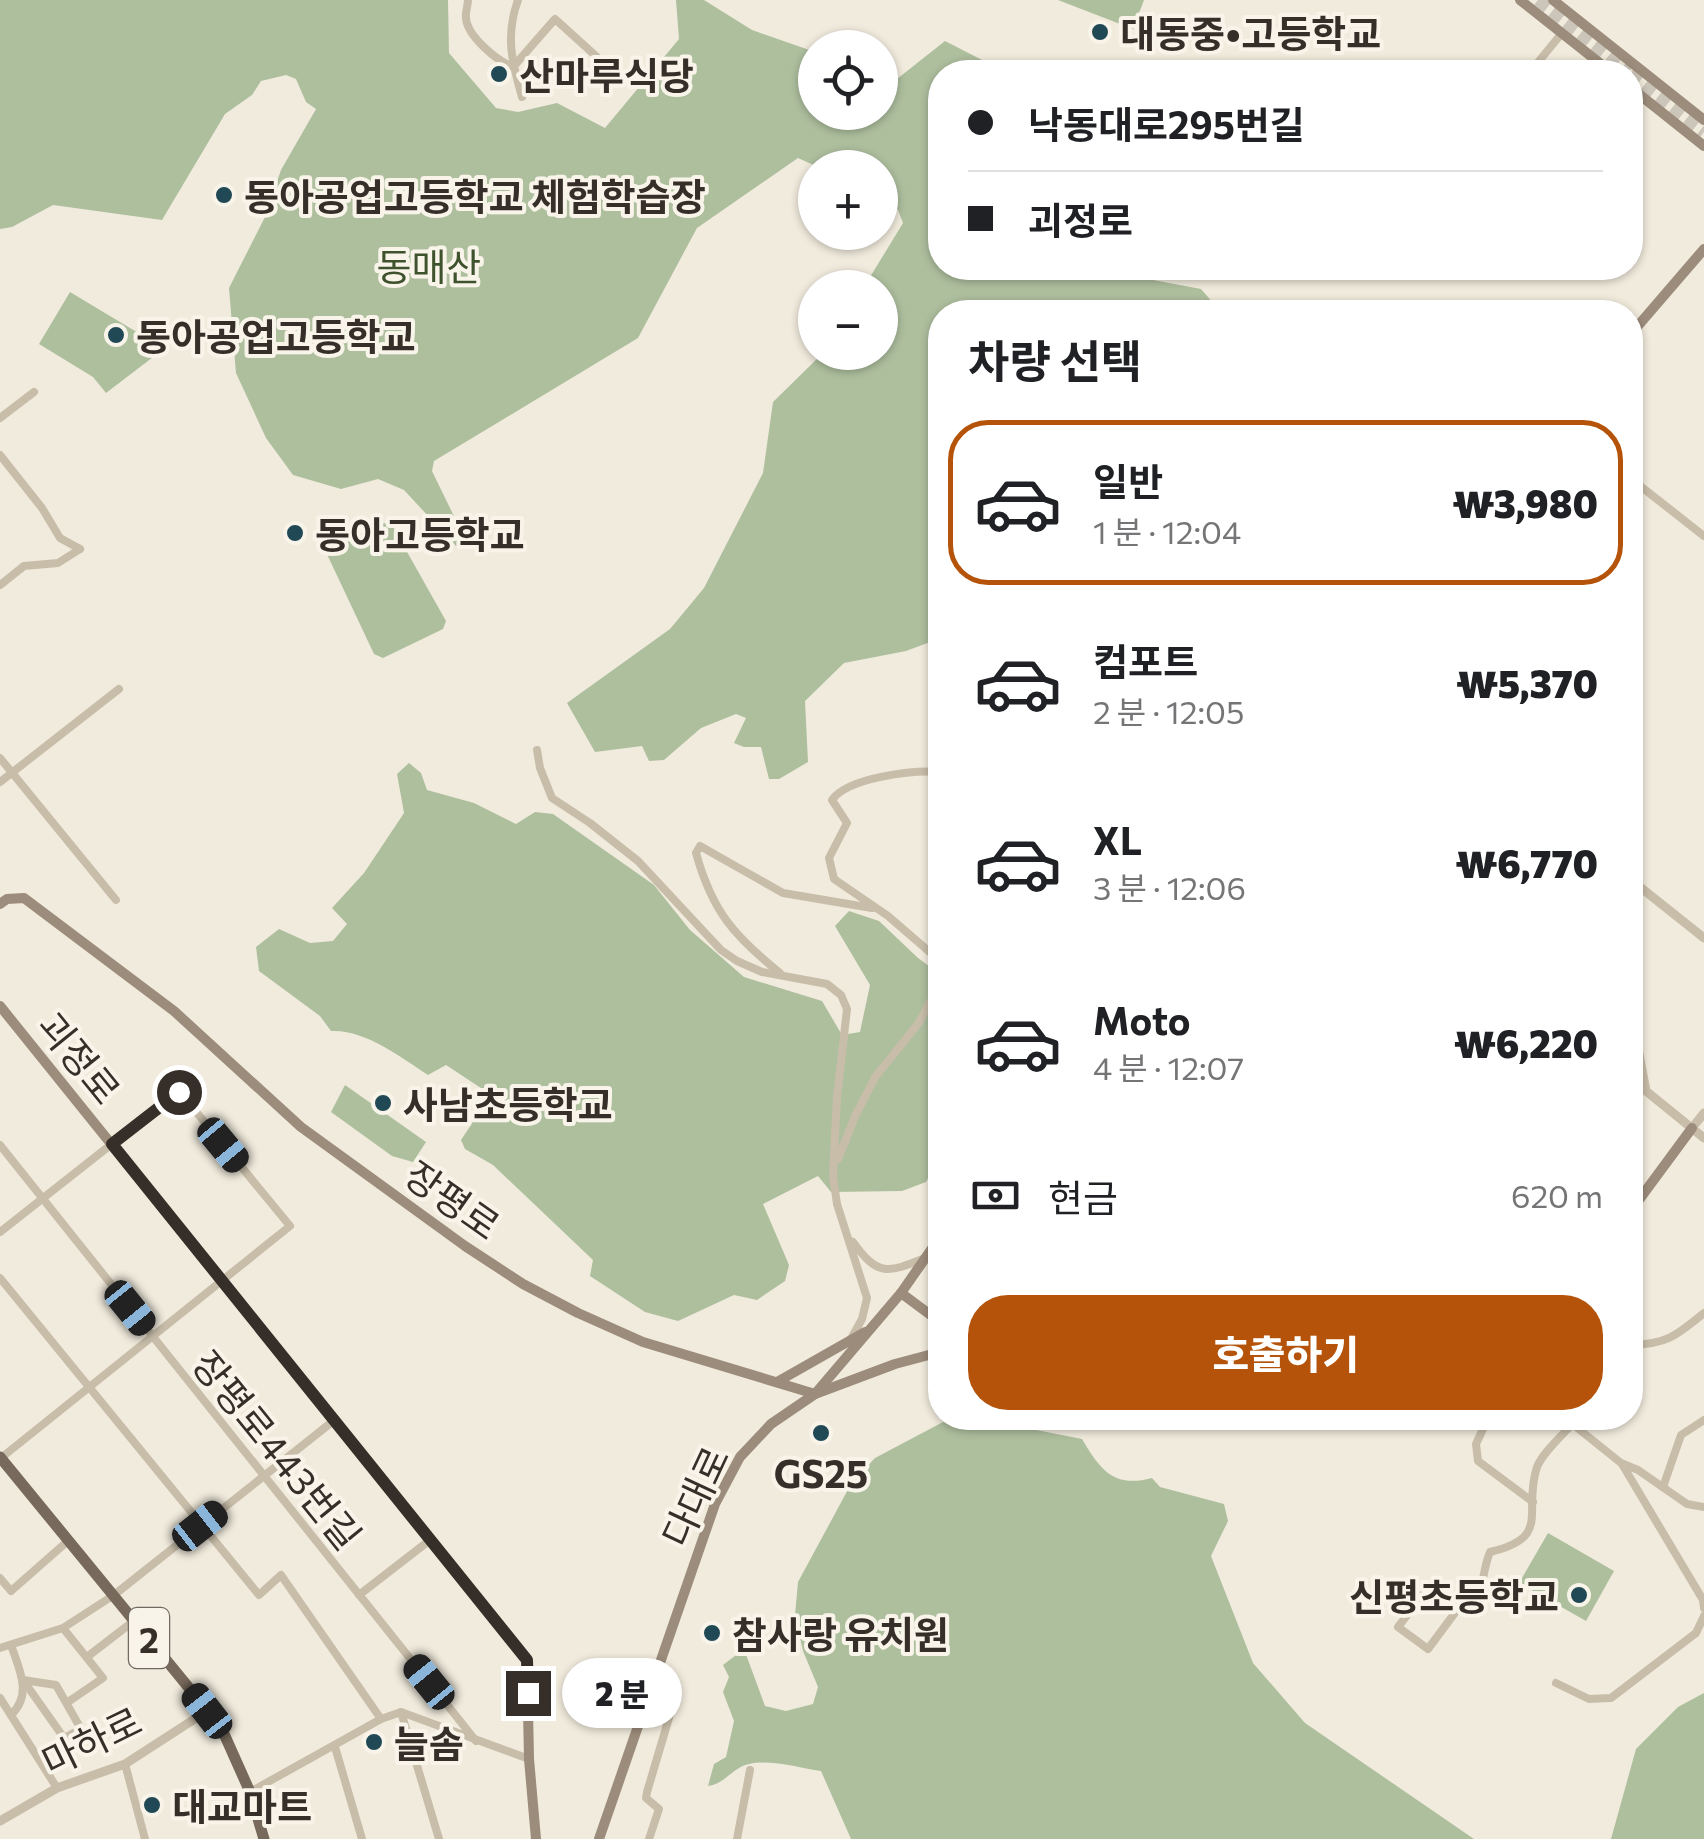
<!DOCTYPE html>
<html lang="ko">
<head>
<meta charset="utf-8">
<style>
  :root { --surface:#fff; --page:#f6f6f6; --text:#202124; --muted:#757577; --line:#e0e0e0; --accent:#b45309 }
  body { margin:0; font-family:Commissioner,"Noto Sans KR",sans-serif; background:var(--page); color:var(--text); height:100vh; display:flex; flex-direction:column; font-size:38px; white-space:nowrap }
  * { box-sizing:border-box; margin:0 }
  p { font-size:32px; color:var(--muted) }
  .icon { flex:none; width:55px; height:55px; fill:none; stroke:currentColor; stroke-width:2; stroke-linecap:round; stroke-linejoin:round }
  .map { position:relative; flex:1; overflow:hidden }
  .side { position:absolute; left:928px; top:300px; width:715px; height:1130px; display:flex; flex-direction:column; background:var(--surface); border-radius:40px; box-shadow:0 2px 8px #0004 }
  .side>* { flex:none }
  .top-card { position:absolute; left:928px; top:60px; width:715px; height:220px; border-radius:40px; box-shadow:0 2px 8px #0004; display:grid; align-content:center; height:220px; padding:0 40px; background:var(--surface) }
  .tools { position:absolute; left:798px; top:30px; display:grid; gap:20px }
  .tools a { display:grid; place-items:center; width:100px; height:100px; border-radius:50%; background:var(--surface); box-shadow:0 2px 8px #0004; font-size:50px }
  .end { position:absolute; width:45px; height:45px; margin:-22px; border:12px solid #362f29; background:#fff; box-shadow:0 0 0 5px #fff }
  .from { border-radius:50% }
  .bubble { position:absolute; height:70px; border-radius:35px; background:var(--surface); box-shadow:0 2px 8px #0004; font-size:32px; font-weight:800; line-height:70px; text-align:center }
  .car { position:absolute; width:30px; height:60px; margin:-30px -15px; border-radius:12px; box-shadow:0 0 8px 2px #0007; background:linear-gradient(#222 24%,#8ab4d8 0 40%,#222 0 76%,#8ab4d8 0 86%,#222 0) }
  .top-card b { display:flex; align-items:center; gap:35px; height:95px; font-size:38px }
  .top-card b+b { border-top:2px solid var(--line) }
  .top-card i { width:25px; height:25px; background:var(--text) }
  ul { padding:0; list-style:none }
  li { display:flex; align-items:center; gap:30px; height:165px; margin:0 20px 15px; padding:0 20px; border:5px solid transparent; border-radius:40px }
  li div { flex:1 }
  li b { display:block; font-size:38px }
  li em { font-style:normal; font-weight:800 }
  li.selected { border-color:var(--accent) }
  li>.icon { width:90px; height:90px; stroke-width:1.5 }
  h2 { padding:0 40px; font-size:45px; line-height:120px }
  .pay { display:flex; align-items:center; gap:25px; height:110px; padding:0 40px; font-size:38px }
  .pay p { margin-inline-start:auto }
  .action { display:flex; gap:20px; margin-top:auto; padding:20px 40px }
  .action a { flex:1; height:115px; border-radius:40px; background:var(--accent); color:#fff; font-size:40px; font-weight:800; line-height:115px; text-align:center }
  .map>svg:first-child { display:block }
  .green { fill:#aebf9e }
  .lines { fill:none; stroke-linecap:round; stroke-linejoin:round }
  .trunk-tunnel { stroke:#ccc5b9; stroke-width:12; stroke-dasharray:12 6; stroke-linecap:butt }
  .minor { stroke:#c8bda9; stroke-width:8 }
  .tertiary { stroke:#c8bda9; stroke-width:9 }
  .secondary { stroke:#9c8c7b; stroke-width:10 }
  .primary { stroke:#77695b; stroke-width:11 }
  .route { stroke:#362f29; stroke-width:12 }
  .poi-dot { fill:#214855; stroke:#f8f4e9; stroke-width:4 }
  .labels { text-anchor:middle; dominant-baseline:central; stroke-width:8; stroke-linejoin:round; paint-order:stroke }
  .shield { fill:#f8f4e9; stroke:#706a63; stroke-width:2.5 }
  .shield-label { font-size:35px; font-weight:bold; fill:#362f29 }
  .poi-label { font-size:38px; font-weight:bold; fill:#362f29; stroke:#f8f4e9; text-anchor:start }
  .park-label { font-size:38px; fill:#3f522e; stroke:#f8f4e9 }
  .street-label { font-size:38px; fill:#362f29; stroke:#f8f4e9 }
</style>
</head>
<body>
<div class="map">
<svg width="1704" height="1839" viewBox="0 0 1704 1839">
  <rect width="100%" height="100%" fill="#f1ebdd"/>
  <g class="green">
    <polygon points="0,0 448,0 449,53 496,108 518,112 557,103 605,128 679,39 676,0 704,0 752,30 815,52 815,112 880,112 880,76 897,79 945,41 986,62 1018,72 940,72 940,268 1089,268 1201,289 1221,312 940,312 940,619 933,641 906,651 844,663 805,701 808,762 779,779 769,779 761,747 744,747 734,743 746,718 736,714 701,728 664,760 649,761 642,746 595,752 567,703 670,629 704,588 763,473 773,402 823,353 880,352 880,288 864,287 903,223 898,210 880,200 880,168 818,167 798,158 697,228 638,338 434,461 432,471 466,541 456,546 404,490 378,479 341,489 293,475 266,438 236,373 229,288 264,219 281,170 316,109 306,102 296,79 286,75 261,81 252,95 225,114 162,220 53,205 12,227 0,229"/>
    <polygon points="1058,0 1144,0 1133,29"/>
    <polygon points="70,292 155,343 161,351 106,393 93,377 39,344"/>
    <polygon points="384,523 393,527 446,621 443,629 383,658 374,654 325,550"/>
    <path d="M 409,763 L 421,773 L 427,790 L 474,803 L 516,824 L 535,812 L 553,814 L 654,885 L 690,930 L 744,977 L 822,1001 L 842,1035 L 860,1032 L 870,985 L 835,926 L 849,911 L 879,921 L 918,958 L 940,974 L 940,1157 L 926,1182 L 902,1191 L 831,1192 L 818,1176 L 763,1204 L 789,1265 L 785,1281 L 757,1300 L 734,1295 L 678,1321 L 645,1312 L 590,1276 L 593,1260 L 493,1165 L 465,1149 L 461,1140 L 487,1101 L 484,1090 L 446,1065 L 428,1075 C 401,1057 364,1029 331,1031 L 320,1016 L 259,971 L 256,947 L 279,929 L 310,943 L 333,941 L 347,924 L 332,908 L 364,873 L 404,813 L 397,774 Z"/>
    <polygon points="345,1085 426,1142 413,1162 392,1156 331,1112"/>
    <path d="M 991,1421 L 1082,1439 C 1101,1471 1114,1488 1152,1478 L 1160,1487 L 1224,1504 L 1228,1521 L 1211,1556 L 1253,1663 L 1305,1723 L 1474,1839 L 851,1839 L 821,1771 C 799,1768 771,1759 749,1764 C 733,1767 725,1784 708,1786 L 714,1764 L 726,1757 L 734,1721 L 723,1692 L 729,1677 L 723,1665 L 744,1649 L 765,1706 L 786,1711 L 813,1704 L 818,1687 L 803,1651 L 795,1615 L 798,1582 L 851,1484 L 875,1458 L 943,1422 Z"/>
    <polygon points="1548,1533 1614,1571 1586,1621 1519,1583"/>
    <polygon points="1704,1693 1704,1839 1611,1839 1636,1749 1678,1707"/>
  </g>
  <g class="lines">
    <g class="trunk-tunnel">
      <polyline points="1538,0 1628,72"/>
      <polyline points="1630,74 1704,132"/>
    </g>
    <g class="minor">
      <path d="M 468,0 C 468,6 465,12 466,18 C 467,36 497,61 513,67"/>
      <path d="M 518,0 C 505,36 512,62 522,97"/>
      <polyline points="513,67 555,19 597,57 608,73"/>
      <polyline points="1530,72 1562,33"/>
      <polyline points="0,418 34,392"/>
      <polyline points="0,455 42,508 60,538 80,549"/>
      <polyline points="1630,478 1704,536"/>
      <polyline points="0,585 24,566 58,563 80,549"/>
      <polyline points="537,750 540,768 552,798 590,823 638,861 721,950 737,961 762,972 827,984 841,995 847,1009 837,1097 833,1176 837,1204 867,1298 862,1319 852,1337"/>
      <polyline points="0,758 116,900"/>
      <polyline points="0,782 119,689"/>
      <path d="M 780,973 C 734,936 712,911 696,853 L 700,846 L 783,893 L 872,908"/>
      <polyline points="0,1145 476,1741"/>
      <path d="M 838,1159 L 856,1114 L 876,1076 L 918,1024 L 934,995 L 939,968 L 932,954 L 888,916 L 834,879 L 829,858 L 847,823 L 832,800 C 848,777 914,770 940,772"/>
      <polyline points="0,1232 179,1091 290,1226 1,1458"/>
      <path d="M 853,1242 C 878,1277 888,1273 925,1258"/>
      <polyline points="0,1278 259,1595 281,1575 381,1719"/>
      <path d="M 1630,1345 C 1667,1344 1676,1336 1704,1313"/>
      <polyline points="1488,1418 1476,1444 1478,1461 1533,1502"/>
      <polyline points="1565,1418 1621,1463 1638,1470 1687,1504 1704,1507"/>
      <polyline points="1622,1464 1703,1600 1704,1608"/>
      <polyline points="1663,1487 1681,1435 1704,1420"/>
      <polyline points="0,1578 11,1591 69,1540"/>
      <polyline points="359,1595 430,1540"/>
      <path d="M 1460,1606 L 1428,1649 L 1398,1627 L 1431,1584 L 1471,1614 C 1484,1597 1481,1573 1490,1552 C 1553,1537 1522,1512 1537,1467 C 1543,1452 1562,1436 1572,1424"/>
      <polyline points="63,1628 103,1678 68,1702"/>
      <path d="M 11,1645 C 19,1669 33,1694 11,1715"/>
      <polyline points="0,1648 63,1628 114,1595 332,1422"/>
      <polyline points="87,1657 135,1620"/>
      <polygon points="23,1680 56,1685 81,1729 64,1738"/>
      <polyline points="1556,1683 1589,1699 1611,1698 1696,1633 1704,1616"/>
      <polyline points="0,1698 57,1788"/>
      <polyline points="401,1712 439,1839"/>
      <polyline points="335,1747 362,1839"/>
      <polyline points="125,1764 145,1839"/>
      <polyline points="250,1792 381,1719 401,1712 529,1759"/>
      <polyline points="649,1839 659,1809 646,1798 647,1792 677,1691"/>
      <polyline points="737,1839 750,1770"/>
    </g>
    <g class="tertiary">
      <polyline points="1630,879 1704,938"/>
      <polyline points="1630,1006 1646,1091 1704,1138"/>
      <polyline points="1692,1128 1704,1113"/>
      <polyline points="0,1821 57,1788 125,1764 207,1711"/>
    </g>
    <g class="secondary">
      <polyline points="1520,0 1611,72"/>
      <polyline points="1553,0 1704,120"/>
      <polyline points="1630,87 1704,146"/>
      <polyline points="1630,335 1704,249"/>
      <polyline points="0,904 7,899 24,898 174,1011 301,1127 465,1246 523,1284 578,1313 643,1342 815,1394 895,1364 940,1352"/>
      <polyline points="0,1006 527,1660 529,1759 536,1839"/>
      <polyline points="1630,1212 1692,1128"/>
      <polyline points="901,1293 940,1322"/>
      <polyline points="777,1382 865,1332"/>
      <polyline points="599,1839 715,1504 740,1457 771,1424 815,1394 901,1293 940,1237"/>
    </g>
    <polyline class="primary" points="0,1457 221,1727 250,1792 264,1839"/>
  </g>
  <g class="lines">
    <polyline class="route" points="179,1092 112,1144 527,1660 528,1693"/>
  </g>
  <g class="poi-dot">
    <circle cx="1100" cy="32" r="10"/>
    <circle cx="499" cy="74" r="10"/>
    <circle cx="224" cy="195" r="10"/>
    <circle cx="116" cy="335" r="10"/>
    <circle cx="295" cy="533" r="10"/>
    <circle cx="383" cy="1103" r="10"/>
    <circle cx="821" cy="1433" r="10"/>
    <circle cx="1579" cy="1595" r="10"/>
    <circle cx="712" cy="1633" r="10"/>
    <circle cx="374" cy="1742" r="10"/>
    <circle cx="152" cy="1805" r="10"/>
  </g>
  <g class="labels">
    <rect class="shield" x="129" y="1608" width="40" height="60" rx="8"/>
    <g class="shield-label">
      <text x="149" y="1638">2</text>
    </g>
    <g class="poi-label">
      <text x="1120" y="32">대동중•고등학교</text>
      <text x="519" y="74">산마루식당</text>
      <text x="244" y="195">동아공업고등학교 체험학습장</text>
      <text x="136" y="335">동아공업고등학교</text>
      <text x="315" y="533">동아고등학교</text>
      <text x="403" y="1103">사남초등학교</text>
      <text x="821" y="1472" text-anchor="middle">GS25</text>
      <text x="1559" y="1595" text-anchor="end">신평초등학교</text>
      <text x="732" y="1633">참사랑 유치원</text>
      <text x="394" y="1742">늘솜</text>
      <text x="172" y="1805">대교마트</text>
    </g>
    <g class="park-label">
      <text x="429" y="265">동매산</text>
    </g>
    <g class="street-label">
      <text transform="translate(80 1057) rotate(51)">괴정로</text>
      <text transform="translate(453 1199) rotate(35)">장평로</text>
      <text transform="translate(278 1449) rotate(51)">장평로443번길</text>
      <text transform="translate(694 1496) rotate(-65)">다대로</text>
      <text transform="translate(91 1740) rotate(-26)">마하로</text>
    </g>
  </g>
</svg>
<div class="tools">
<a><svg class="icon" aria-label="locate" viewBox="0 0 24 24"><circle cx="12" cy="12" r="6"/><path d="M12 2v4M12 18v4M2 12h4M18 12h4"/></svg></a>
<a>+</a>
<a>−</a>
</div>
<i class="end from" style="left:179px;top:1092px"></i>
<i class="end" style="left:528px;top:1693px"></i>
<div class="bubble" style="left:562px;top:1658px;width:120px">2 분</div>
<i class="car" style="left:223px;top:1145px;rotate:140deg"></i>
<i class="car" style="left:130px;top:1308px;rotate:141deg"></i>
<i class="car" style="left:200px;top:1526px;rotate:52deg"></i>
<i class="car" style="left:429px;top:1682px;rotate:321deg"></i>
<i class="car" style="left:207px;top:1711px;rotate:322deg"></i>
<div class="top-card">
<b><i class="from"></i>낙동대로295번길</b>
<b><i></i>괴정로</b>
</div>
<section class="side">
<h2>차량 선택</h2>
<ul>
<li class="selected"><svg class="icon" aria-label="car" viewBox="0 0 24 24"><path d="M5 17H2v-5l4-1 3-4h7l3 4 3 1v5h-3M9 17h6M6 11h13"/><circle cx="7" cy="17" r="2"/><circle cx="17" cy="17" r="2"/></svg><div><b>일반</b><p>1 분 · 12:04</p></div><em>₩3,980</em></li>
<li><svg class="icon" aria-label="car" viewBox="0 0 24 24"><path d="M5 17H2v-5l4-1 3-4h7l3 4 3 1v5h-3M9 17h6M6 11h13"/><circle cx="7" cy="17" r="2"/><circle cx="17" cy="17" r="2"/></svg><div><b>컴포트</b><p>2 분 · 12:05</p></div><em>₩5,370</em></li>
<li><svg class="icon" aria-label="car" viewBox="0 0 24 24"><path d="M5 17H2v-5l4-1 3-4h7l3 4 3 1v5h-3M9 17h6M6 11h13"/><circle cx="7" cy="17" r="2"/><circle cx="17" cy="17" r="2"/></svg><div><b>XL</b><p>3 분 · 12:06</p></div><em>₩6,770</em></li>
<li><svg class="icon" aria-label="car" viewBox="0 0 24 24"><path d="M5 17H2v-5l4-1 3-4h7l3 4 3 1v5h-3M9 17h6M6 11h13"/><circle cx="7" cy="17" r="2"/><circle cx="17" cy="17" r="2"/></svg><div><b>Moto</b><p>4 분 · 12:07</p></div><em>₩6,220</em></li>
</ul>
<div class="pay"><svg class="icon" aria-label="cash" viewBox="0 0 24 24"><path d="M3 7h18v10H3z"/><circle cx="12" cy="12" r="2"/></svg>현금<p>620 m</p></div>
<div class="action"><a>호출하기</a></div>
</section>
</div>
</body>
</html>
